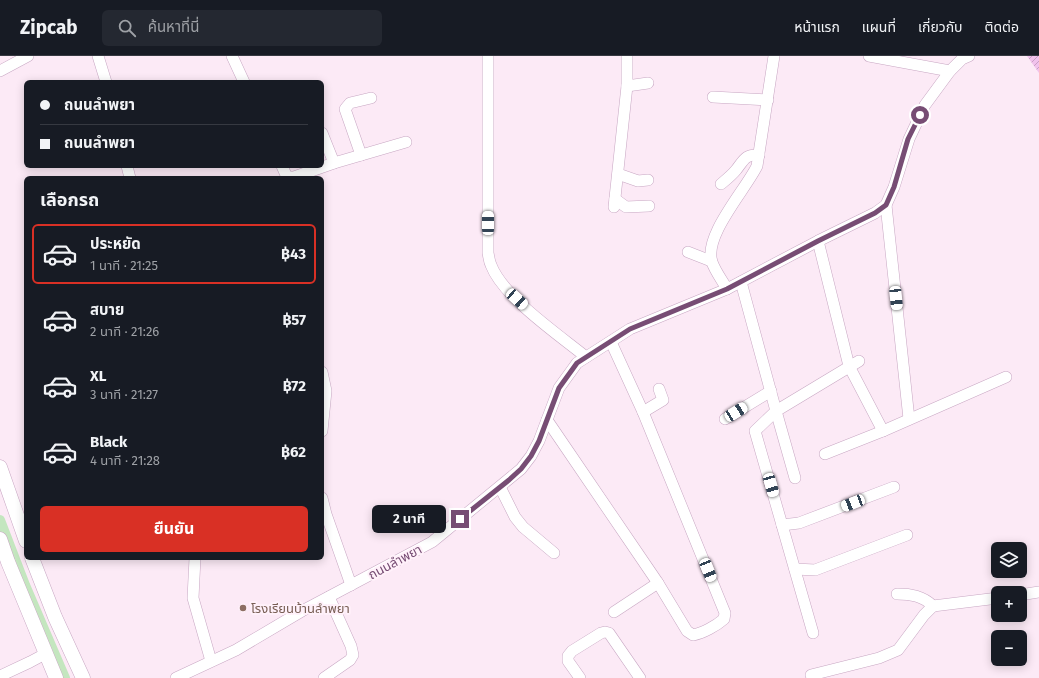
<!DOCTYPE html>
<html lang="th">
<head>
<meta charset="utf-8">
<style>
  :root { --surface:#171b24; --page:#242831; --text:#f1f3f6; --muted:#9ea1a6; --line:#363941; --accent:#d93025 }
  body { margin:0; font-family:"Fira Sans","Noto Sans Thai",sans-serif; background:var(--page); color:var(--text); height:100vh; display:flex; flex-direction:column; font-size:15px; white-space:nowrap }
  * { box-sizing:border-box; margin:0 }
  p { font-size:13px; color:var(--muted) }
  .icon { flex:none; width:22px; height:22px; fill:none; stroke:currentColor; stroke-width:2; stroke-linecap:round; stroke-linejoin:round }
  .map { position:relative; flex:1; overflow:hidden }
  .details { position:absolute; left:24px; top:120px; width:300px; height:384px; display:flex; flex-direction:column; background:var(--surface); border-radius:6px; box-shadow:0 2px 10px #0003 }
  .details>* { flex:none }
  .top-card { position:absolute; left:24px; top:24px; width:300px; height:88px; border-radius:6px; box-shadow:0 2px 10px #0003; display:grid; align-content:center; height:88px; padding:0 16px; background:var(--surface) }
  .tools { position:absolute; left:991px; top:486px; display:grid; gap:8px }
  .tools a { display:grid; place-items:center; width:36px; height:36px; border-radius:6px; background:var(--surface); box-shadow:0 2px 10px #0003; font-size:20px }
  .end { position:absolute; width:18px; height:18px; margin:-9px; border:5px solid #774d74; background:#fff; box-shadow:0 0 0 2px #fff }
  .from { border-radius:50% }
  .bubble { position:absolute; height:28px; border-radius:6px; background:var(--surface); box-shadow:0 2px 10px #0003; font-size:13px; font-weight:700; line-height:28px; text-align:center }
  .car { position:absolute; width:12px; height:24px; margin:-12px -6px; border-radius:5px; box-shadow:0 0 3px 1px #0007; background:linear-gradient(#fff 24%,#345 0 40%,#fff 0 76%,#345 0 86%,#fff 0) }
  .top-card b { display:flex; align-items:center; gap:14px; height:38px; font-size:15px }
  .top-card b+b { border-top:1px solid var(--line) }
  .top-card i { width:10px; height:10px; background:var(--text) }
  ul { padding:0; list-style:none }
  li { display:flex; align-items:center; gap:12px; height:60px; margin:0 8px 6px; padding:0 8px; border:2px solid transparent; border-radius:6px }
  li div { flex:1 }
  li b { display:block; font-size:15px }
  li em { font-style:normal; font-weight:700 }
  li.selected { border-color:var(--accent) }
  li>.icon { width:36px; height:36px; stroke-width:1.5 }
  h2 { padding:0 16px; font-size:18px; line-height:48px }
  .primary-button { display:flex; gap:8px; margin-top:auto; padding:8px 16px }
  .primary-button a { flex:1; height:46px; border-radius:6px; background:var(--accent); color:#fff; font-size:16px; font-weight:700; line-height:46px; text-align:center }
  header { display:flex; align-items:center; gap:24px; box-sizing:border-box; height:56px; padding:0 20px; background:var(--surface); border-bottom:1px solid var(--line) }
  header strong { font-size:19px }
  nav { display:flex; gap:22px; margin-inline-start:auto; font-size:14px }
  .search { width:280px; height:36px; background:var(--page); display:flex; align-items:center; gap:10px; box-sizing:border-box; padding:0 14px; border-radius:6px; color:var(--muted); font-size:15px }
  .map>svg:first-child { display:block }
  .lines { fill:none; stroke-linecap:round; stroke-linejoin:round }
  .canal { stroke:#c4e6bf; stroke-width:10 }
  .building { fill:url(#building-hatch) }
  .minor-casing { stroke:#c8a7c3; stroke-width:12 }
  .tertiary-casing { stroke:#c8a7c3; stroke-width:15 }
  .minor { stroke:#fff; stroke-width:11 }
  .tertiary { stroke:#fff; stroke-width:14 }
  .route { stroke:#774d74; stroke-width:5 }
  .education-dot { fill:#8d6e63; stroke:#fff1fa; stroke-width:1.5 }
  .labels { text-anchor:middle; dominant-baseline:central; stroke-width:4; stroke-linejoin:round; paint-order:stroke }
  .street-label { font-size:13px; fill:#774d74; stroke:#fff1fa }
  .education-label { font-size:13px; fill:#785e54; stroke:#fff1fa; text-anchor:start }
</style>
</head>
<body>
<header>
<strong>Zipcab</strong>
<div class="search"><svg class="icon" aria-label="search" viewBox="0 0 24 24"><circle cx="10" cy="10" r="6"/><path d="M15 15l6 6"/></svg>ค้นหาที่นี่</div>
<nav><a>หน้าแรก</a><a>แผนที่</a><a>เกี่ยวกับ</a><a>ติดต่อ</a></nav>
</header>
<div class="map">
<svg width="1039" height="622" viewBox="0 0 1039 622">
  <defs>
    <pattern id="building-hatch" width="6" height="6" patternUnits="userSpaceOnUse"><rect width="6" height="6" fill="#f1c2ec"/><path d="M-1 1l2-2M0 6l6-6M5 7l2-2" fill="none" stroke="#c8a0c4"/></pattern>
  </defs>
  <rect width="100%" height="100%" fill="#fceaf6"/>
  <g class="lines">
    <polyline class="canal" points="0,464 25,529 65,622"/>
  </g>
  <polygon class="building" points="1027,0 1039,0 1039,17"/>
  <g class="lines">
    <g class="minor-casing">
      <g id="minor">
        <polyline points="98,0 106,26"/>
        <polyline points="232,0 244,26"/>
        <path d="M 488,0 L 488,197 C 489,201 489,205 491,209 C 503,241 559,279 586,301"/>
        <polyline points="869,0 950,15"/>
        <polyline points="0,15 28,0"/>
        <polyline points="627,30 648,27"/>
        <polyline points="713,41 768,44"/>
        <polyline points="322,77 334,107"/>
        <polyline points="361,99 345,53 350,47 371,42"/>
        <polyline points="127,110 130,122"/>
        <polyline points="282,110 286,119 289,121 294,121 334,107 406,86"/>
        <polyline points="618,118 638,125 648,124"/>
        <path d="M 721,128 C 727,123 732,119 736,114 C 744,104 745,98 759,99"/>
        <polyline points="615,143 626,151 649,150"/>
        <polyline points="886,149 909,363"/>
        <polyline points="614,151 627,30 627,0"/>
        <polyline points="818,185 849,310 883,375"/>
        <polyline points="688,196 711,205"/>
        <polyline points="741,226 776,355 755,375 813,577"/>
        <path d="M 727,233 C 722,224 715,215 712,206 C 703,180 746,133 757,110 L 774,0"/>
        <polyline points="322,316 326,335 322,375"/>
        <polyline points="643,356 663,344 659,333"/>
        <polyline points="725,363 771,335"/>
        <path d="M 547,364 L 658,527 L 687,575 L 693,579 C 703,577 716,570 724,563 L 725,557 L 643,356 L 611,286"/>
        <polyline points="825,398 883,375 1006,321"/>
        <polyline points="795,422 776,355 859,305"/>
        <polyline points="500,431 515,461 523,471 554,497"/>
        <polyline points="322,442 326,458 351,529"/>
        <polyline points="782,469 799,467 894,431"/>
        <polyline points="195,502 193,542 211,605"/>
        <polyline points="795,513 815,514 907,479"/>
        <polyline points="1020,539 1039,536"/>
        <polyline points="933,550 998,542"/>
        <polyline points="614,556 658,527"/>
        <path d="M 811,619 L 879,602 L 898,594 L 924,559 L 933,550 C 923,540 911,538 897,538"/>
        <polyline points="0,620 30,606 45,598"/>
        <polyline points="176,622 236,594 302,555 432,486 521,413 531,400 539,385 559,332 577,307 630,273 727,233 818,185 875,157 886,149 894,131 909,83 925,49 950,15 962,3 969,0"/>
        <polyline points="324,622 350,604 353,599 351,590 329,541"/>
        <polyline points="580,622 568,605 568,600 572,595 601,577 605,576 609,577 640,622"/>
      </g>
    </g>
    <g class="tertiary-casing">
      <g id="tertiary">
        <polyline points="0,411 26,485"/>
        <polyline points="0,483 8,506 56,622"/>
        <polyline points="32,502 55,561 83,622"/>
      </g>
    </g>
    <use href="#minor" class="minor"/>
    <use href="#tertiary" class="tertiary"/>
  </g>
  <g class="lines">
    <polyline class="route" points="460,463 509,424 521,413 531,400 539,385 559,332 577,307 630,273 727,233 818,185 875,157 886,149 894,131 908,83 920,59"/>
  </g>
  <circle class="education-dot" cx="243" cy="552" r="4"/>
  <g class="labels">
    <g class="street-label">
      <text transform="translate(395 506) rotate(-28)">ถนนลำพยา</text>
    </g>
    <g class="education-label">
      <text x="251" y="552">โรงเรียนบ้านลำพยา</text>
    </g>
  </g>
</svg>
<div class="tools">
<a><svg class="icon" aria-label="layers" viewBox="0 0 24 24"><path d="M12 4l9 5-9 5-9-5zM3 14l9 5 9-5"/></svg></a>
<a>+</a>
<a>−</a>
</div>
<i class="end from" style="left:920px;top:59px"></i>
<i class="end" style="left:460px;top:463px"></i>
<div class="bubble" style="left:372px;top:449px;width:74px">2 นาที</div>
<i class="car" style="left:488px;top:167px;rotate:0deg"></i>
<i class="car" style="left:896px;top:242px;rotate:174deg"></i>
<i class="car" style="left:517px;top:243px;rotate:132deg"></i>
<i class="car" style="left:736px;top:356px;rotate:58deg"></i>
<i class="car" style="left:771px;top:429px;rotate:164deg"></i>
<i class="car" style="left:853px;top:447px;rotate:249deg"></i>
<i class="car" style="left:708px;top:514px;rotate:158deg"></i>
<div class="top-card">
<b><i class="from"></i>ถนนลำพยา</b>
<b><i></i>ถนนลำพยา</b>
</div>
<section class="details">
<h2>เลือกรถ</h2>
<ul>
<li class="selected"><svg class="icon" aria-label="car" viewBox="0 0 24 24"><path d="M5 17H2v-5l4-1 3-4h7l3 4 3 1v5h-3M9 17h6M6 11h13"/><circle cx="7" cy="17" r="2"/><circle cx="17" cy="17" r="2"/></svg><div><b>ประหยัด</b><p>1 นาที · 21:25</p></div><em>฿43</em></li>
<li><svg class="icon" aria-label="car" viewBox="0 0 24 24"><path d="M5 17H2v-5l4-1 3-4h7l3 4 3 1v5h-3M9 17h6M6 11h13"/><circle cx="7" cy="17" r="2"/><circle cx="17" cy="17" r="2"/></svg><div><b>สบาย</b><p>2 นาที · 21:26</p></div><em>฿57</em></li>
<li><svg class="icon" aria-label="car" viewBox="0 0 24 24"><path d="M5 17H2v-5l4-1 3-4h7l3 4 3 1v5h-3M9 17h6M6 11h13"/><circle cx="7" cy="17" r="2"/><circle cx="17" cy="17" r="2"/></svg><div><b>XL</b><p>3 นาที · 21:27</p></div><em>฿72</em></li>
<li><svg class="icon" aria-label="car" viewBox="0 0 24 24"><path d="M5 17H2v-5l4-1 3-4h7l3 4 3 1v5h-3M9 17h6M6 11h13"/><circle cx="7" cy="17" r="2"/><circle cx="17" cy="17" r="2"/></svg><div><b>Black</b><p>4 นาที · 21:28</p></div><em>฿62</em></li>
</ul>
<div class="primary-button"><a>ยืนยัน</a></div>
</section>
</div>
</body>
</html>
